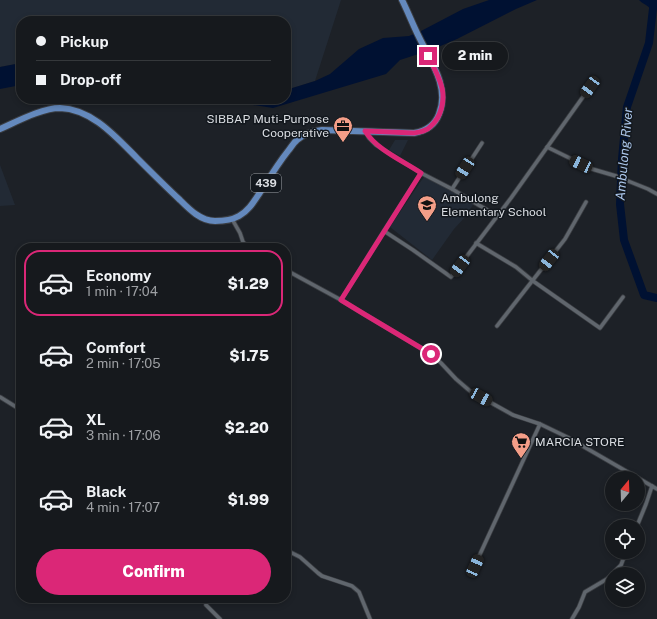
<!DOCTYPE html>
<html lang="en">
<head>
<meta charset="utf-8">
<style>
  :root { --surface:#16191d; --page:#23262a; --text:#f1f3f6; --muted:#9ea0a4; --line:#35383b; --accent:#db2777 }
  body { margin:0; font-family:"Public Sans",sans-serif; background:var(--page); color:var(--text); height:100vh; display:flex; flex-direction:column; font-size:15px; white-space:nowrap }
  * { box-sizing:border-box; margin:0 }
  p { font-size:13px; color:var(--muted) }
  .icon { flex:none; width:22px; height:22px; fill:none; stroke:currentColor; stroke-width:2; stroke-linecap:round; stroke-linejoin:round }
  .map { position:relative; flex:1; overflow:hidden }
  .side { position:absolute; left:16px; top:243px; width:275px; height:360px; display:flex; flex-direction:column; background:var(--surface); border-radius:16px; box-shadow:0 2px 6px #0003,0 0 0 1px var(--line) }
  .side>* { flex:none }
  .guide { position:absolute; left:16px; top:16px; width:275px; height:88px; border-radius:16px; box-shadow:0 2px 6px #0003,0 0 0 1px var(--line); display:grid; align-content:center; height:88px; padding:0 20px; background:var(--surface) }
  .needle { width:26px; rotate:19deg }
  .buttons { position:absolute; left:605px; top:471px; display:grid; gap:8px }
  .buttons a { display:grid; place-items:center; width:40px; height:40px; border-radius:50%; background:var(--surface); box-shadow:0 2px 6px #0003,0 0 0 1px var(--line); font-size:20px }
  .end { position:absolute; width:18px; height:18px; margin:-9px; border:5px solid #db2777; background:#fff; box-shadow:0 0 0 2px #fff }
  .from { border-radius:50% }
  .bubble { position:absolute; height:28px; border-radius:14px; background:var(--surface); box-shadow:0 2px 6px #0003,0 0 0 1px var(--line); font-size:13px; font-weight:800; line-height:28px; text-align:center }
  .car { position:absolute; width:12px; height:24px; margin:-12px -6px; border-radius:5px; box-shadow:0 0 3px 1px #0007; background:linear-gradient(#222 24%,#8ab4d8 0 40%,#222 0 76%,#8ab4d8 0 86%,#222 0) }
  .guide b { display:flex; align-items:center; gap:14px; height:38px; font-size:15px }
  .guide b+b { border-top:1px solid var(--line) }
  .guide i { width:10px; height:10px; background:var(--text) }
  ul { padding:7px 0 0; list-style:none }
  li { display:flex; align-items:center; gap:12px; height:66px; margin:0 8px 6px; padding:0 12px; border:2px solid transparent; border-radius:16px }
  li div { flex:1 }
  li b { display:block; font-size:15px }
  li em { font-style:normal; font-weight:800 }
  li.selected { border-color:var(--accent) }
  li>.icon { width:36px; height:36px; stroke-width:1.5 }
  .button { display:flex; gap:8px; margin-top:auto; padding:8px 20px }
  .button a { flex:1; height:46px; border-radius:24px; background:var(--accent); color:#fff; font-size:16px; font-weight:800; line-height:46px; text-align:center }
  .map>svg:first-child { display:block }
  .built { fill:#222a35 }
  .water { fill:#001132 }
  .lines { fill:none; stroke-linecap:round; stroke-linejoin:round }
  .river { stroke:#001132; stroke-width:8 }
  .minor-casing { stroke:#3a3d42; stroke-width:5 }
  .primary-casing { stroke:#3a3d42; stroke-width:8 }
  .minor { stroke:#60666d; stroke-width:3.5 }
  .primary { stroke:#6489bd; stroke-width:6 }
  .route { stroke:#db2777; stroke-width:5 }
  .labels { text-anchor:middle; dominant-baseline:central; stroke-width:3; stroke-linejoin:round; paint-order:stroke }
  .shield { fill:#13181e; stroke:#9ea2a7; stroke-width:1 }
  .shield-label { font-size:11px; font-weight:bold; fill:#dadde2 }
  .poi-label { font-size:12px; fill:#dadde2; stroke:#13181e; text-anchor:start }
  .water-label { font-size:13px; font-style:italic; fill:#acc7ec; stroke:#13181e }
</style>
</head>
<body>
<div class="map">
<svg width="657" height="619" viewBox="0 0 657 619">
  <rect width="100%" height="100%" fill="#1d2127"/>
  <g class="built">
    <polygon points="0,0 341,0 315,81 286,90 286,21 21,21 21,63 0,67"/>
    <polygon points="395,140 408,140 400,156 389,150"/>
    <polygon points="0,165 15,205 0,206"/>
    <polygon points="425,176 474,203 466,216 454,229 432,260 390,227 421,181"/>
  </g>
  <g class="water">
    <polygon points="489,0 537,0 516,9 457,39 431,50 400,60 386,74 273,108 214,99 286,99 286,90 315,81 330,74 359,49 383,38 409,36 421,31 463,9"/>
    <path d="M 639,0 L 657,0 L 657,5 L 654,11 L 652,12 C 648,4 645,6 639,0 Z"/>
    <polygon points="21,63 21,85 0,89 0,67"/>
  </g>
  <g class="lines">
    <polyline class="river" points="654,0 649,43 627,107 622,159 620,204 624,240 644,295 657,298"/>
    <g class="minor-casing">
      <g id="minor">
        <polyline points="365,131 369,138 376,145 421,173 452,189 497,216"/>
        <polyline points="547,147 592,169 616,176"/>
        <polyline points="628,181 648,189 657,194"/>
        <polyline points="452,189 482,143"/>
        <polyline points="232,219 240,233 243,242 249,248"/>
        <polyline points="384,231 421,173"/>
        <polyline points="476,243 516,267 533,281 600,328 623,297"/>
        <polyline points="286,270 341,300 364,314 431,354 441,363 456,379 470,391 513,415 540,424 567,437 638,478"/>
        <polyline points="341,300 384,231 413,250 451,277 511,198 590,87"/>
        <polyline points="497,326 565,239 586,202"/>
        <polyline points="0,397 21,410"/>
        <polyline points="638,478 657,489"/>
        <polyline points="637,526 646,504 652,486"/>
        <polyline points="286,550 300,557 318,573 322,576 352,586 359,592 370,619"/>
        <polyline points="475,565 540,424"/>
        <polyline points="612,574 621,565 626,552"/>
        <polyline points="206,605 220,619"/>
        <polyline points="572,619 579,607 585,592 607,579 612,574"/>
      </g>
    </g>
    <g class="primary-casing">
      <path id="primary" d="M 0,129 C 16,122 42,108 60,108 C 92,109 116,137 137,158 C 151,172 165,186 180,200 C 190,210 201,221 215,221 C 223,221 232,220 239,216 C 248,211 253,203 259,194 C 268,180 277,165 288,151 C 291,148 293,143 297,140 C 304,134 313,131 322,130 L 414,133 C 426,131 435,125 439,114 C 450,87 430,60 419,37 C 413,25 408,12 402,0"/>
    </g>
    <use href="#minor" class="minor"/>
    <use href="#primary" class="primary"/>
  </g>
  <g class="lines">
    <path class="route" d="M 428,56 C 433,66 439,76 442,88 C 445,101 441,117 431,126 C 427,131 420,132 414,133 L 365,131 C 377,150 403,161 421,173 L 341,300 L 364,314 L 431,354"/>
  </g>
  <defs>
    <g id="office-pin" transform="scale(1)"><path d="M0 17L-7.5 6A9.5 9.5 0 1 1 7.5 6Z" fill="#f49e88" stroke="#13181e"/><path d="M-6-3h4V-5.5h4V-3h4V5H-6ZM-1-4.5V-3h2v-1.5ZM-6 0V1H6V0Z" fill="#111"/></g>
    <g id="school-pin" transform="scale(1)"><path d="M0 17L-7.5 6A9.5 9.5 0 1 1 7.5 6Z" fill="#f49e88" stroke="#13181e"/><path d="M0-5L7-2L0 1L-7-2ZM-4 1L0 2.5L4 1V4Q0 6-4 4Z" fill="#111"/></g>
    <g id="supermarket-pin" transform="scale(1)"><path d="M0 17L-7.5 6A9.5 9.5 0 1 1 7.5 6Z" fill="#f49e88" stroke="#13181e"/><path d="M-6-5.5h2.5l.6 2H6L4.5 2H-2.5L-4.4-4H-6ZM-1.5 3.2a1.3 1.3 0 1 0 .1 0ZM3 3.2a1.3 1.3 0 1 0 .1 0Z" fill="#111"/></g>
  </defs>
  <g fill-rule="evenodd">
    <use href="#office-pin" x="343" y="126"/>
    <use href="#school-pin" x="427" y="205"/>
    <use href="#supermarket-pin" x="521" y="442"/>
  </g>
  <g class="labels">
    <rect class="shield" x="251" y="174" width="30" height="18" rx="3"/>
    <g class="shield-label">
      <text x="266" y="183">439</text>
    </g>
    <g class="poi-label">
      <text x="329" y="119" text-anchor="end">SIBBAP Muti-Purpose<tspan x="329" dy="14">Cooperative</tspan></text>
      <text x="441" y="198">Ambulong<tspan x="441" dy="14">Elementary School</tspan></text>
      <text x="535" y="442">MARCIA STORE</text>
    </g>
    <g class="water-label">
      <text transform="translate(624 154) rotate(-85)">Ambulong River</text>
    </g>
  </g>
</svg>
<div class="buttons">
<a><svg class="needle" viewBox="-14 -14 28 28"><path d="M0-13l5 13h-10z" fill="#e53935"/><path d="M0 13l5-13h-10z" fill="#9ea0a4"/></svg></a>
<a><svg class="icon" aria-label="locate" viewBox="0 0 24 24"><circle cx="12" cy="12" r="6"/><path d="M12 2v4M12 18v4M2 12h4M18 12h4"/></svg></a>
<a><svg class="icon" aria-label="layers" viewBox="0 0 24 24"><path d="M12 4l9 5-9 5-9-5zM3 14l9 5 9-5"/></svg></a>
</div>
<i class="end from" style="left:431px;top:354px"></i>
<i class="end" style="left:428px;top:56px"></i>
<div class="bubble" style="left:442px;top:42px;width:66px">2 min</div>
<i class="car" style="left:590px;top:87px;rotate:216deg"></i>
<i class="car" style="left:581px;top:164px;rotate:295deg"></i>
<i class="car" style="left:465px;top:168px;rotate:213deg"></i>
<i class="car" style="left:549px;top:260px;rotate:218deg"></i>
<i class="car" style="left:460px;top:266px;rotate:217deg"></i>
<i class="car" style="left:481px;top:397px;rotate:119deg"></i>
<i class="car" style="left:475px;top:566px;rotate:24deg"></i>
<div class="guide">
<b><i class="from"></i>Pickup</b>
<b><i></i>Drop-off</b>
</div>
<section class="side">
<ul>
<li class="selected"><svg class="icon" aria-label="car" viewBox="0 0 24 24"><path d="M5 17H2v-5l4-1 3-4h7l3 4 3 1v5h-3M9 17h6M6 11h13"/><circle cx="7" cy="17" r="2"/><circle cx="17" cy="17" r="2"/></svg><div><b>Economy</b><p>1 min · 17:04</p></div><em>$1.29</em></li>
<li><svg class="icon" aria-label="car" viewBox="0 0 24 24"><path d="M5 17H2v-5l4-1 3-4h7l3 4 3 1v5h-3M9 17h6M6 11h13"/><circle cx="7" cy="17" r="2"/><circle cx="17" cy="17" r="2"/></svg><div><b>Comfort</b><p>2 min · 17:05</p></div><em>$1.75</em></li>
<li><svg class="icon" aria-label="car" viewBox="0 0 24 24"><path d="M5 17H2v-5l4-1 3-4h7l3 4 3 1v5h-3M9 17h6M6 11h13"/><circle cx="7" cy="17" r="2"/><circle cx="17" cy="17" r="2"/></svg><div><b>XL</b><p>3 min · 17:06</p></div><em>$2.20</em></li>
<li><svg class="icon" aria-label="car" viewBox="0 0 24 24"><path d="M5 17H2v-5l4-1 3-4h7l3 4 3 1v5h-3M9 17h6M6 11h13"/><circle cx="7" cy="17" r="2"/><circle cx="17" cy="17" r="2"/></svg><div><b>Black</b><p>4 min · 17:07</p></div><em>$1.99</em></li>
</ul>
<div class="button"><a>Confirm</a></div>
</section>
</div>
</body>
</html>
